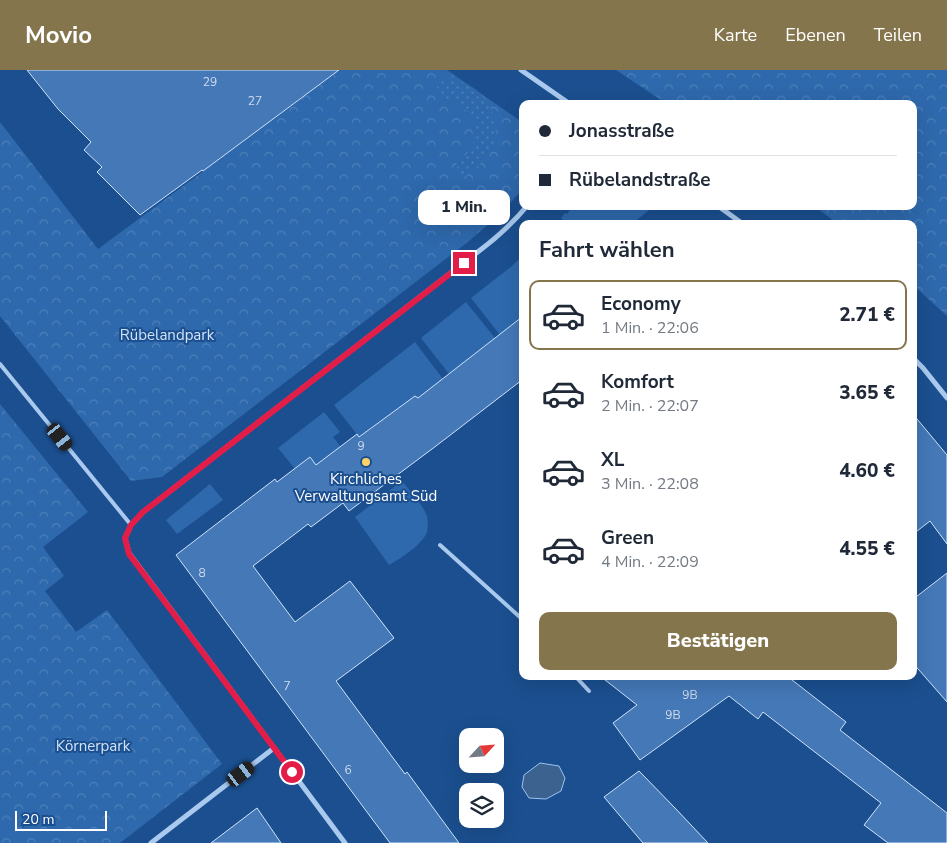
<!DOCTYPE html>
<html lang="de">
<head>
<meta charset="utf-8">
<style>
  :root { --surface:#fff; --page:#f6f6f7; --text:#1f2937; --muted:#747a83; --line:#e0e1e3; --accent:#84754c }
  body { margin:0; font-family:"Nunito Sans",sans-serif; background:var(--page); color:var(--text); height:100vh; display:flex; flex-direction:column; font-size:19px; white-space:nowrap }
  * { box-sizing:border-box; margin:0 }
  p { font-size:16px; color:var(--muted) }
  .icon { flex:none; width:28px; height:28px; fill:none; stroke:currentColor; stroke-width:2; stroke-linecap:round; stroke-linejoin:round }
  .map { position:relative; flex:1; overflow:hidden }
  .drawer { position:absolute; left:519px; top:150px; width:398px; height:460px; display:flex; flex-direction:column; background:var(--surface); border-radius:10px; box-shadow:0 5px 20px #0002 }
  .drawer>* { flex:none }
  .guide { position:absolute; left:519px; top:30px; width:398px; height:110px; border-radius:10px; box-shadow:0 5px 20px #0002; display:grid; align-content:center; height:110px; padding:0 20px; background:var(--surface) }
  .needle { width:32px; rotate:64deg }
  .fabs { position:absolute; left:459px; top:658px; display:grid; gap:10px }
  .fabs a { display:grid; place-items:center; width:45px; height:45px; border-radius:10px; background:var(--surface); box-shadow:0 5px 20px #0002; font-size:25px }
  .scale { position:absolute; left:15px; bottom:12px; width:92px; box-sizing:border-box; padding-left:5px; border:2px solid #fff; border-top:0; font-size:14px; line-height:18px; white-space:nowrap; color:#fff; -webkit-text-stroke:4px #1b4f8f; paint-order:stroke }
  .end { position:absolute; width:22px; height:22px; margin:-11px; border:6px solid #e11d48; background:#fff; box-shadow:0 0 0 2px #fff }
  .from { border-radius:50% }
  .bubble { position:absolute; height:35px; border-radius:10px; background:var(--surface); box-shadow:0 5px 20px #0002; font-size:16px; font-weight:800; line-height:35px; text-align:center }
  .car { position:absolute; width:15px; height:30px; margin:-15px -8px; border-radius:6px; box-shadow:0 0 4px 1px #0007; background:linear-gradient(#222 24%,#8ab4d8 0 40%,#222 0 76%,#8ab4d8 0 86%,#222 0) }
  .guide b { display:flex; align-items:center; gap:18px; height:48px; font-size:19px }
  .guide b+b { border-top:1px solid var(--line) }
  .guide i { width:12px; height:12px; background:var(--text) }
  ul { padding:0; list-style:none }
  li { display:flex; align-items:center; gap:15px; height:70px; margin:0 10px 8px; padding:0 10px; border:2px solid transparent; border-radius:10px }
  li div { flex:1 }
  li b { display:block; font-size:19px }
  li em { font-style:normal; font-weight:800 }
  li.on { border-color:var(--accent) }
  li>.icon { width:45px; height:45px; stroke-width:1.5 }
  h2 { padding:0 20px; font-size:22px; line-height:60px }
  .primary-button { display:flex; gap:10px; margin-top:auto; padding:10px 20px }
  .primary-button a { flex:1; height:58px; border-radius:10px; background:var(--accent); color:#fff; font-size:20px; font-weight:800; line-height:58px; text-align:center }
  header { display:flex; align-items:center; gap:30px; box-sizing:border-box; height:70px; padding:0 25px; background:var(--accent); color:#fff }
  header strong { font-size:24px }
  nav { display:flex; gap:28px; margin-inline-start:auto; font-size:18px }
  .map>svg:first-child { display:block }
  .grass { fill:#2e69ad }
  .park { fill:url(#park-crowns) }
  .garden { fill:url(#garden-dots) }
  .water { fill:#3c6290; stroke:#9cc4f0 }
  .building { fill:#4478b7; stroke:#cfe3fa }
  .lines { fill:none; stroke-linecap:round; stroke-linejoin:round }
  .service { stroke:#a9c9ee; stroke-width:4 }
  .minor { stroke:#a9c9ee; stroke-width:5 }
  .route { stroke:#e11d48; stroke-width:6 }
  .poi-dot { fill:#ffd166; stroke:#1b4f8f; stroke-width:2 }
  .labels { text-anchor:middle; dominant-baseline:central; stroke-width:4; stroke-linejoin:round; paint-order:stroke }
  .number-label { font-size:12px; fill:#d0dded }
  .park-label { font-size:15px; fill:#cfe3fa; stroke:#1b4f8f }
  .poi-label { font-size:15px; fill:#fff; stroke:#1b4f8f }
</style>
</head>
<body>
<header>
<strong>Movio</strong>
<nav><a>Karte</a><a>Ebenen</a><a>Teilen</a></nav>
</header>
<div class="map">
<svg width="947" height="773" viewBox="0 0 947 773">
  <defs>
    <pattern id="park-crowns" width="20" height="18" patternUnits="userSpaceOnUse" patternTransform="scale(1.25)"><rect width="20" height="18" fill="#2e69ad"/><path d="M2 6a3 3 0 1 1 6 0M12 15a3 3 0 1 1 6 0" fill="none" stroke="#4d80b9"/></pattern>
    <pattern id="garden-dots" width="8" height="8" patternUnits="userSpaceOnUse" patternTransform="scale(1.25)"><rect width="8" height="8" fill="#2e69ad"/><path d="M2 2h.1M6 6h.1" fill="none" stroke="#4d80b9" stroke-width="1.8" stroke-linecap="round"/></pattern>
  </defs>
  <rect width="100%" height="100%" fill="#1b4f8f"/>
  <g class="grass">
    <polygon points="570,136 654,136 632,154 565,154 561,148 565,143 567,144 570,140 569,138"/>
    <polygon points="522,186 522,247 500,265 471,228 512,196"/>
    <polygon points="466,232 495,268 449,304 421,268"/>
    <polygon points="415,272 443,309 418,328 415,326 359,367 334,335"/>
    <polygon points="324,342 340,362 333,367 344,381 319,400 310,387 309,388 313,393 299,404 278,378"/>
    <path d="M 402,411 C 410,421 423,435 427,446 C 428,451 428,458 427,462 C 424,473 399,490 389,495 L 355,447 Z"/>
    <polygon points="210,414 223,430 177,464 166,450"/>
  </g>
  <g class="park">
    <polygon points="340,0 447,0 522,52 522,120 498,146 469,171 162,407 131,411 0,246 0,52 98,179"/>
    <polygon points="616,0 947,0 947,246 913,215 912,154 838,154 814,136 912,136 912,34 667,34"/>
    <polygon points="0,334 88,442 43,477 64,506 45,521 76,562 107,540 222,694 120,773 0,773"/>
  </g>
  <path class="garden" d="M 449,11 C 454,11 459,12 464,13 C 490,23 503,56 491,80 C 484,93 473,101 461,109 L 456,93 C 474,81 483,61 468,43 C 464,38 459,33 453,31 C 449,30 444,31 441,31 L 436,12 Z"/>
  <polygon class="water" points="540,693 559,696 565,708 561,721 546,729 529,728 522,717 524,705"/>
  <g class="building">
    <polygon points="27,0 339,0 203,101 202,100 140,145 97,102 102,97 84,80 91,72 58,39"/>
    <polygon points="522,247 522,310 436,376 349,441 343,433 311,457 308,454 253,496 295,552 350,511 394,568 336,611 405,704 407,702 459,773 390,773 176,485 275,409 277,412 310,387 316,395 357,364 359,367 415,326 418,328"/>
    <polygon points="912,343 947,385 947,474 930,451 912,465"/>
    <polygon points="947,503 947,632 912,592 912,530"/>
    <polygon points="600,606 787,606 846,652 840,660 947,743 947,773 888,773 864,755 881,733 763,642 758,649 729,626 640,690 613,653 637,635"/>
    <polygon points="639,701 675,738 708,773 643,773 604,727"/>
    <polygon points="257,738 281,773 211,773"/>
  </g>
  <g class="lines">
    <g class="service">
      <polyline points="0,294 131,455"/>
      <polyline points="440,475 522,549"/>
      <polyline points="575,606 589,621"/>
    </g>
    <g class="minor">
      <polyline points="521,0 570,34"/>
      <polyline points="718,136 743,154"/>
      <polyline points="912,287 923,298 947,328"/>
      <polyline points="151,773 274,678"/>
      <path d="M 345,773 L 129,483 L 125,468 L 131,455 L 143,442 L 479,181 C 496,168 513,153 527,136"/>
    </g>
  </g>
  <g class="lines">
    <polyline class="route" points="292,702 129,484 125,468 131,455 143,442 464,193"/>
  </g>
  <circle class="poi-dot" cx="366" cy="392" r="5"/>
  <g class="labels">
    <g class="number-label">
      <text x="210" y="12">29</text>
      <text x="255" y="31">27</text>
      <text x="361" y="376">9</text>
      <text x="202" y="503">8</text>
      <text x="287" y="616">7</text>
      <text x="690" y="625">9B</text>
      <text x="673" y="645">9B</text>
      <text x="348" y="700">6</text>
    </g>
    <g class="park-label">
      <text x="167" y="265">Rübelandpark</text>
      <text x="93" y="676">Körnerpark</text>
    </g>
    <g class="poi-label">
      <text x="366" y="409">Kirchliches<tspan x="366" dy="17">Verwaltungsamt Süd</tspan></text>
    </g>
  </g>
</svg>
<div class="fabs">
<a><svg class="needle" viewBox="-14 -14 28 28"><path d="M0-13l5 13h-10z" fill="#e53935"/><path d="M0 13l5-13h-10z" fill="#747a83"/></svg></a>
<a><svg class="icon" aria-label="layers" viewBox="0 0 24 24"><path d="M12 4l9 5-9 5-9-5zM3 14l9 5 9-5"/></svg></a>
</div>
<div class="scale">20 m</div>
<i class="end from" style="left:292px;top:702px"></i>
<i class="end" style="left:464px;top:193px"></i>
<div class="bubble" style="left:418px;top:120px;width:92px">1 Min.</div>
<i class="car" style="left:60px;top:367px;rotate:141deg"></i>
<i class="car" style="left:241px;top:704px;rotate:53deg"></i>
<div class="guide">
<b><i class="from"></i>Jonasstraße</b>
<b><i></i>Rübelandstraße</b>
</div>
<section class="drawer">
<h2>Fahrt wählen</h2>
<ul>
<li class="on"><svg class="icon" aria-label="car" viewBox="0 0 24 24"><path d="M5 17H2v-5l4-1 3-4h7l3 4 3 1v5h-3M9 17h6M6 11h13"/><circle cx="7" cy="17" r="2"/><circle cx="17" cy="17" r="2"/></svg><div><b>Economy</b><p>1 Min. · 22:06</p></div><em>2.71 €</em></li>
<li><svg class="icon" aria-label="car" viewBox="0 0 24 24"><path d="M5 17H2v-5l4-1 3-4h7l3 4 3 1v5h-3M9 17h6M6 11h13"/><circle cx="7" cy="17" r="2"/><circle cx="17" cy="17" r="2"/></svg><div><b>Komfort</b><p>2 Min. · 22:07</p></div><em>3.65 €</em></li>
<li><svg class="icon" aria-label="car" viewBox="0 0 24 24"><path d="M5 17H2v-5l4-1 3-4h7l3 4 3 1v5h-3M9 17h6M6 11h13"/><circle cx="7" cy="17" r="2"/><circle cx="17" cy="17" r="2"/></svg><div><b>XL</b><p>3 Min. · 22:08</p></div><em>4.60 €</em></li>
<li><svg class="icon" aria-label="car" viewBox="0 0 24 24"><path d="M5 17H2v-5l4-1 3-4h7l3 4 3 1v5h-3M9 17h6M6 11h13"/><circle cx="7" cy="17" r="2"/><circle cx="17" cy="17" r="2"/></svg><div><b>Green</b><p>4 Min. · 22:09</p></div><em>4.55 €</em></li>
</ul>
<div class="primary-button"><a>Bestätigen</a></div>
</section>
</div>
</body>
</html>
